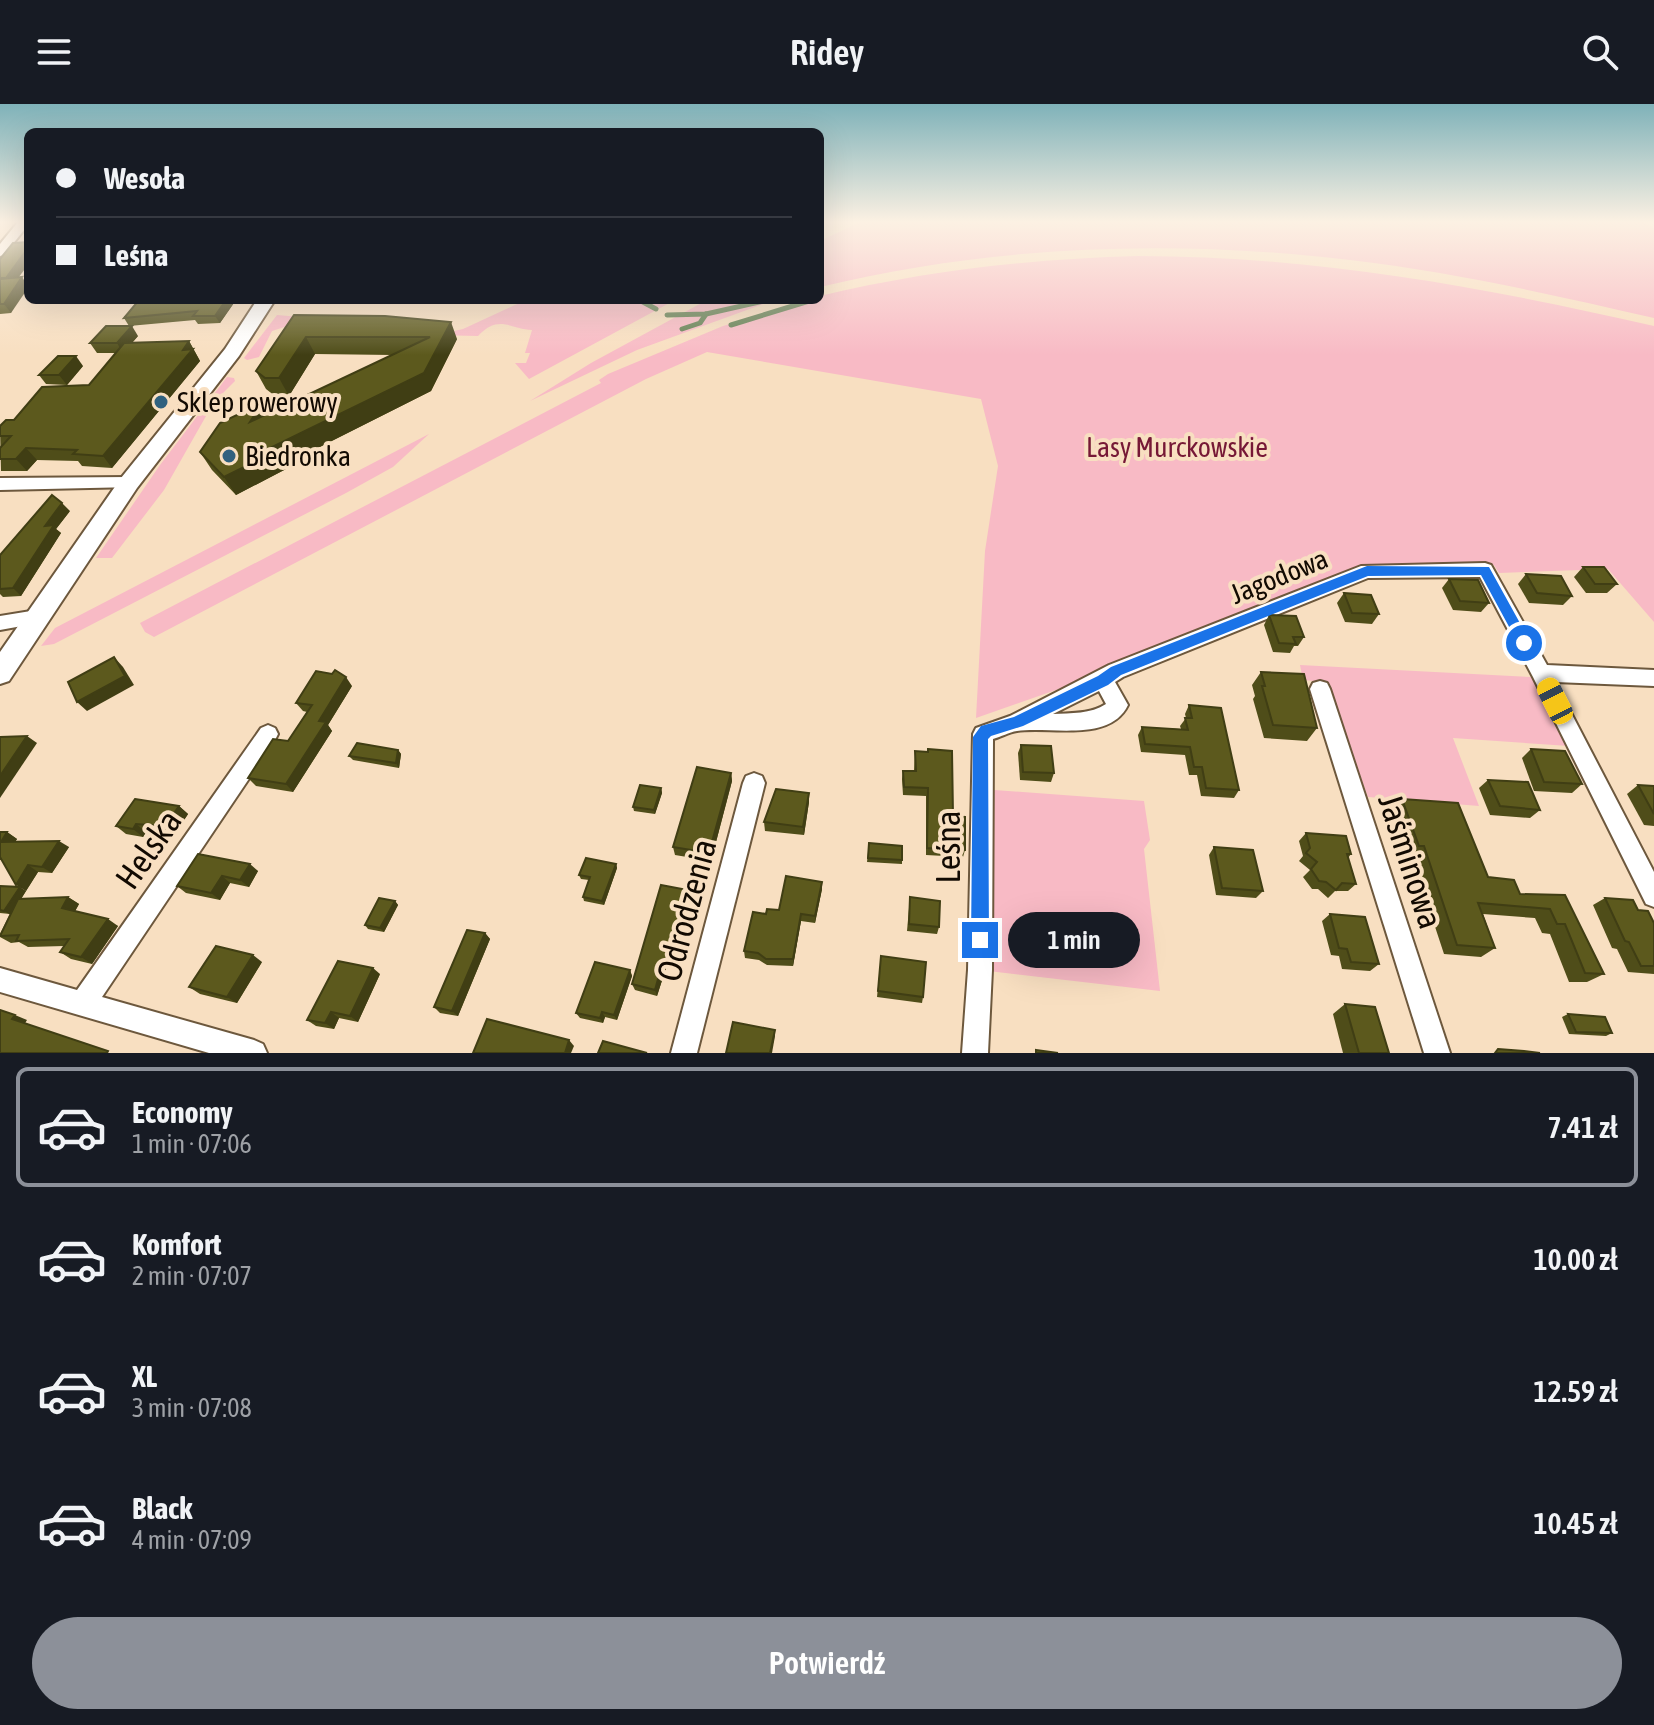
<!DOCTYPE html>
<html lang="pl">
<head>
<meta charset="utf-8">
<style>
  :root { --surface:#171b24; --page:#20242c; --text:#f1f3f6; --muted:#9ea1a6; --line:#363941; --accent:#8c9099 }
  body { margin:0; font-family:"Asap Condensed",sans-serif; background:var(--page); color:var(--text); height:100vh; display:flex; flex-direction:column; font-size:30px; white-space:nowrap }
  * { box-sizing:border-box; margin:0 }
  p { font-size:26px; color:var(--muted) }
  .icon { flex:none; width:44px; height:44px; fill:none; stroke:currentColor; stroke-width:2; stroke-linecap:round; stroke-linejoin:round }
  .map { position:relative; height:949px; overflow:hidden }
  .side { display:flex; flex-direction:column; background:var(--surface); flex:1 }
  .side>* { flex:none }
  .top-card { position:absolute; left:24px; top:24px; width:800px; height:176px; border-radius:12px; box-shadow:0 8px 32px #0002; display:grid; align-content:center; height:176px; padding:0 32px; background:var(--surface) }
  .end { position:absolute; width:36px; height:36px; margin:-18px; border:10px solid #1a73e8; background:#fff; box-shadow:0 0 0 4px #fff }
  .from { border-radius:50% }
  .bubble { position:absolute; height:56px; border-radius:28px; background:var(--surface); box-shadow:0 8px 32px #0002; font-size:26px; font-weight:600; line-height:56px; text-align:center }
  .car { position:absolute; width:24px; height:48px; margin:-24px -12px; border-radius:10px; box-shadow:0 0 6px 2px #0007; background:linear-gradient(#f5c518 24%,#345 0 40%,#f5c518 0 76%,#345 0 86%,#f5c518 0) }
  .top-card b { display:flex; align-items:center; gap:28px; height:76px; font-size:30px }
  .top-card b+b { border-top:2px solid var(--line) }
  .top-card i { width:20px; height:20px; background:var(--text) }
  ul { padding:14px 0 0; list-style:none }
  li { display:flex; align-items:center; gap:24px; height:120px; margin:0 16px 12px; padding:0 16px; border:4px solid transparent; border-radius:12px }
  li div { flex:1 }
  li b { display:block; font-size:30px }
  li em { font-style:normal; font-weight:600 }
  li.current { border-color:var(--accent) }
  li>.icon { width:72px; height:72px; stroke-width:1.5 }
  .button { display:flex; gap:16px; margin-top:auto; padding:16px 32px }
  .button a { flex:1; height:92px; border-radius:48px; background:var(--accent); color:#fff; font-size:32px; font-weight:600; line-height:92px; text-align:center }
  header { display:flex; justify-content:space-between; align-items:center; height:104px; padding:0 32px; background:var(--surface); font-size:36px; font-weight:600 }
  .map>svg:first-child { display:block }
  .green { fill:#f8bac5 }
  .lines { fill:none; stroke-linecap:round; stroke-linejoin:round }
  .stream { stroke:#607e51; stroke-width:5 }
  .street-casing { stroke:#6d583d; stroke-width:4 }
  .secondary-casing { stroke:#6d583d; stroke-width:4 }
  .street { fill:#fff; fill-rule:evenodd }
  .secondary { fill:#fff; fill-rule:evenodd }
  .wall { fill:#4f4d19 }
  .shaded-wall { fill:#403e14 }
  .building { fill:#5c591d; stroke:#403e14; stroke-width:2 }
  .route { fill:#1a73e8 }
  .poi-dot { fill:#30617f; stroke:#f8dfc1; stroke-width:3 }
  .labels { text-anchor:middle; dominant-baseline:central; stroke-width:8; stroke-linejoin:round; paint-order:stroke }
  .poi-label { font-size:28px; fill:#120a02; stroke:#f8dfc1; text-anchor:start }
  .park-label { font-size:28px; fill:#761836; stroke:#f8dfc1 }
  .street-label { font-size:28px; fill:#120a02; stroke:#f8dfc1 }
  .near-street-label { font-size:34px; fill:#120a02; stroke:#f8dfc1 }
</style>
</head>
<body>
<header><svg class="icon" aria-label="menu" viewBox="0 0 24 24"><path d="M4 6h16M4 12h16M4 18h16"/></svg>Ridey<svg class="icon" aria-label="search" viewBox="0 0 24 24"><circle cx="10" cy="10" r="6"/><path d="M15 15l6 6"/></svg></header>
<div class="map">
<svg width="1654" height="949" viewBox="0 0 1654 949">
  <rect width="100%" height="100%" fill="#f8dfc1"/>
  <g class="green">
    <path d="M 860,118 L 1643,118 L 1654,124 L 1654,214 C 1554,191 1453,168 1350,156 C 1175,135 992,141 820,183 L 820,137 Z"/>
    <path d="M 1138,152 C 1313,152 1484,183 1654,222 L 1654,518 L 1608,465 L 1499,469 L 1494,461 L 1373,461 L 1073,580 L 976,614 L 985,447 L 998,362 L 981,295 L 707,248 L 646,275 L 154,533 L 145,528 L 140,519 L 601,279 L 599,276 L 608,270 L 723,222 L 806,196 L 820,196 L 820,192 C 925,167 1030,155 1138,152 Z"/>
    <path d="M 526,196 L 675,196 L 529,275 L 515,259 L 526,259 L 530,249 L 525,249 L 532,226 C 510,225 499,210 478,232 L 435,231 L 463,225 Z"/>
    <polygon points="707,196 774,196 637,246 530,297 591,259"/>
    <polygon points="277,211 312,214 272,227 259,253 247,256 244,254"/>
    <polygon points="227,273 234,274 235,277 214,298 164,386 112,454 96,454 160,361"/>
    <polygon points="429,330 393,363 346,389 54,540 41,542 55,524"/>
    <polygon points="1300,561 1531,573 1569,642 1453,634 1479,702 1368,693 1326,578 1303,576"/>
    <polygon points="981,685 1144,697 1150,736 1144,745 1160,887 980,866"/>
  </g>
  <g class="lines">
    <g class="stream">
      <polyline points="641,197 656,205"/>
      <polyline points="667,211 706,210 764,197"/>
      <polyline points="731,221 809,197"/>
      <polyline points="682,225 700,219 706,210"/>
    </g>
    <g class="street-casing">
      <g id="street">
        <polygon points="18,118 28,118 28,121 4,151 0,152 0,140"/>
        <polygon points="129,373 137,379 135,383 0,386 0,374"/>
        <path d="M 1485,459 L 1491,461 L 1547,561 L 1654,566 L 1654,582 L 1555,578 L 1654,768 L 1654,803 L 1646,800 L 1533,573 L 1480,473 L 1368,474 L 1123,573 L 1115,578 L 1128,601 C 1110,639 1049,622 1017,627 C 1009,628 1001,633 993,635 L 992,866 L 988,949 L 962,949 L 968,866 L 973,630 L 976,624 L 1010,612 L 1109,561 L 1361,462 ZM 1099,587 L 1106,600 C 1091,610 1071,609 1053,610 Z"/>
        <polygon points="37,506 44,508 46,513 44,518 0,526 0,512"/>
        <polygon points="1320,577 1327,579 1330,585 1450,949 1424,949 1310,585 1313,579"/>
        <polygon points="268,621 275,624 278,630 275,636 102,893 254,936 263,940 267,949 209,949 0,888 0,864 77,886 261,624"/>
        <polygon points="754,669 762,672 765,679 697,949 671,949 743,679 746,672"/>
      </g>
    </g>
    <g class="secondary-casing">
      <polygon id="secondary" points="257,196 275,196 239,252 137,384 9,577 0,580 0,548 121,374 225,245"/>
    </g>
    <use href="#street" class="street"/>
    <use href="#secondary" class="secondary"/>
  </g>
  <g class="wall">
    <polygon points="0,155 19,174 11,209 0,210"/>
    <polygon points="139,196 236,196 220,219 198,220 195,216 129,222 124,214"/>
    <polygon points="294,211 457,235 431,287 284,361 286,365 236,391 212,366 200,348 262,299 268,309 393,251 315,250 289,292 275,292 266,285 256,267"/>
    <polygon points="138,232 132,239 189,237 200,257 112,364 82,362 78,357 37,356 27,367 1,367 0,322 89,281 116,249 97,249 90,239"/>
    <polygon points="83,262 67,281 46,280 39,271"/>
    <polygon points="70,407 56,425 61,429 21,492 3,493 0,490 0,451"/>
    <polygon points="1583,463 1617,480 1607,489 1586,489 1574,473"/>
    <polygon points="1526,470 1572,492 1563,501 1529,499 1518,480"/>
    <polygon points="1449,475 1489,499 1481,508 1453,506 1442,484"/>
    <polygon points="1344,489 1379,510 1372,520 1345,518 1337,499"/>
    <polygon points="1269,511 1304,533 1298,542 1294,542 1290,549 1273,548 1264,521"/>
    <polygon points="1261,568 1317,624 1307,637 1264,634 1253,595 1255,592 1252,581"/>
    <polygon points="352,582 328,621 332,627 293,688 256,682 248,674 288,637 307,608 303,607 296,599"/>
    <polygon points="1189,601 1239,686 1234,694 1201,692 1197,671 1189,671 1185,651 1141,648 1138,631 1142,623 1181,625 1180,622 1186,614 1185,610"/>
    <polygon points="1021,641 1054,669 1051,678 1020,676 1018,649"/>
    <polygon points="1531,645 1582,680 1572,689 1534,687 1522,654"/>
    <polygon points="398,646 401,650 399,664 353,656 349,652"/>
    <polygon points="915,647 953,712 965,746 963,753 926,751 926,692 903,691 902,675 903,667 914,667"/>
    <polygon points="731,669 732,677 711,757 675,751 673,743"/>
    <polygon points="1488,676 1540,706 1530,714 1490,711 1479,684"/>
    <polygon points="1638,681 1654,682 1654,722 1644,721 1627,690"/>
    <polygon points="661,684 662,689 655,710 634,707 633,703"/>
    <polygon points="1402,695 1488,773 1520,790 1565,791 1604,870 1587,878 1569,878 1550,830 1542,829 1535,814 1483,810 1495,844 1481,853 1444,850 1412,753 1408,752 1391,706"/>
    <polygon points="809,698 804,731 765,727 764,718"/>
    <polygon points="179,702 188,710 175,730 146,728 143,733 126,730 116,722"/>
    <polygon points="0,728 7,728 17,735 15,738 69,743 52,769 38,768 26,787 2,756 0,756"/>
    <polygon points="1306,729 1351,750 1348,754 1356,780 1348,787 1335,787 1328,794 1318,785 1312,785 1303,773 1310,766 1299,757 1303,752 1299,737"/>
    <polygon points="869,739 902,742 902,760 867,758"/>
    <polygon points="1214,743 1263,787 1256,794 1216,791 1209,751"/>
    <polygon points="198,750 258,767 249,783 230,779 220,796 186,789 177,782"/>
    <polygon points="616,760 617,764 604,801 584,797 583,793 589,776 581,775 579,771"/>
    <polygon points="0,782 26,787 21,795 68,793 79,800 75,807 118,822 92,860 71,855 60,848 64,842 28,843 19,838 11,839 0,833 0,830 10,810 0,809"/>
    <polygon points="822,785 815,819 801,817 793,862 767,861 759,856 745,854 744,847 766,810 779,806"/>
    <polygon points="698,788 700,795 680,866 666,864 657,892 635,886 632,880"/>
    <polygon points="910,793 939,823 937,830 907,827"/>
    <polygon points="1605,794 1638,806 1654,819 1654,870 1628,868 1617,845 1612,844 1593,801"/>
    <polygon points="395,797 398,801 384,828 368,825 365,821"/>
    <polygon points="1330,810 1379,860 1370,867 1342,865 1339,852 1331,851 1322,817"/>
    <polygon points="485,829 490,835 458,912 440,909 434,903"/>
    <polygon points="881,852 923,893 922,899 877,893"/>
    <polygon points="262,858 237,899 200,890 189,883"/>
    <polygon points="630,866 632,872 617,916 605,913 603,919 580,914 576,909"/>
    <polygon points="380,870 358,918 339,914 334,925 316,922 307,916"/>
    <polygon points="1345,900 1389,949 1343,949 1333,910"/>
    <polygon points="1568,910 1612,929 1606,932 1569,930 1562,913"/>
  </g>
  <g class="shaded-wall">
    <polygon points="28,144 28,161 12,182 6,174"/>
    <polygon points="22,173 28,182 28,184 11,209 4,200"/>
    <polygon points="226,196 236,196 220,219 215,212"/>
    <polygon points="451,218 457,235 431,287 284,361 286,365 236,391 224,373 272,343"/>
    <polygon points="132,222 138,232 123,249 117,239"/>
    <polygon points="306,233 315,250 289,292 279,274"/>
    <polygon points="189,237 200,257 112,364 103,352"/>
    <polygon points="76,252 83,262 67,281 59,271"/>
    <polygon points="262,299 273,317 250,318"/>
    <polygon points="26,344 37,356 27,367 16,355"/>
    <polygon points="62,399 70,407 56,425 61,429 21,492 13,484 45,422"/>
    <polygon points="114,553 123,563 134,581 87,607 77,598"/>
    <polygon points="346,573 352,582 328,621 332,627 293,688 286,680 319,617"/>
    <polygon points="27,632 37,639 0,694 0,672"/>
    <polygon points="398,646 401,650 399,664 396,659"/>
    <polygon points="731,669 732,677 711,757 709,749"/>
    <polygon points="661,684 662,689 655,710 654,706"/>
    <polygon points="809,689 809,698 804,731 803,723"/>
    <polygon points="179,702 188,710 175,730 165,722"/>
    <polygon points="136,720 146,728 143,733 133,725"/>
    <polygon points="7,728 17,735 11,744 1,738"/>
    <polygon points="59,737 69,743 52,769 42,763"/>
    <polygon points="250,760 258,767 249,783 240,776"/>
    <polygon points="616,760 617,764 604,801 602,797"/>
    <polygon points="28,761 38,768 26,787 16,781"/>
    <polygon points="222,772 230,779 220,796 211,789"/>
    <polygon points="822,778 822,785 815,819 815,812"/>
    <polygon points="20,783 26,787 11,811 4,807"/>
    <polygon points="698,788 700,795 680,866 678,860"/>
    <polygon points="68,793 79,800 73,811 62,804"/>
    <polygon points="395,797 398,801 384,828 380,824"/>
    <polygon points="801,810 801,817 793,862 793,855"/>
    <polygon points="108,815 118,822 92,860 81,853"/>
    <polygon points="485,829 490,835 458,912 452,907"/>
    <polygon points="253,851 262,858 237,899 227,893"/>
    <polygon points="663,857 666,864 657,892 655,886"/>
    <polygon points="373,864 380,870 358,918 350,912"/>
    <polygon points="630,866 632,872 617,916 614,911"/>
    <polygon points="331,908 339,914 334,925 325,919"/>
    <polygon points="602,908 605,913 603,919 600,914"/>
    <polygon points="15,911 27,916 24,921 12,915"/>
    <polygon points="775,926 775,932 772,949 770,949"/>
    <polygon points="569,936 574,942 571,949 565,949"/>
  </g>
  <g class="building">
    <polygon points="28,138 28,144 6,174 0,174 0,155 13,139"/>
    <polygon points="22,173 4,200 0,200 0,175"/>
    <polygon points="139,196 226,196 215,212 193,212 197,207 124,214"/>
    <polygon points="294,211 385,212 451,218 424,269 272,343 276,347 224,373 200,348 220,319 262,299 250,318 430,233 306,233 279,274 265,274 256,267"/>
    <polygon points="106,222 132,222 117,239 90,239"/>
    <polygon points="189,237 183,246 193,245 103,352 73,350 77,346 26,344 16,355 0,355 0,344 11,332 0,332 0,322 6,316 14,316 42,283 89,281 124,239"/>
    <polygon points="58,252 76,252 59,271 39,271"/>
    <polygon points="52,391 62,399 45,422 54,421 13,484 0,485 0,451"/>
    <polygon points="1583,463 1604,463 1617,480 1595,480"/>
    <polygon points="1526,470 1561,472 1572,492 1537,489"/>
    <polygon points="1449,475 1478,476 1489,499 1460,497"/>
    <polygon points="1344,489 1371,491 1379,510 1352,509"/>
    <polygon points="1269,511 1296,512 1304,533 1293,533 1296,540 1279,539"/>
    <polygon points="114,553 125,572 77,598 68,578"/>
    <polygon points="335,566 346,573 319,617 326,618 286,680 248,674 273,635 288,637 312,601 296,599 316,567 332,570"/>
    <polygon points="1261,568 1304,570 1317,624 1273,621 1262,582 1265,582"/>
    <polygon points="1189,601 1221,604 1239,686 1206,684 1202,663 1194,663 1190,643 1145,640 1142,623 1188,626 1185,614 1192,614"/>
    <polygon points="27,632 0,672 0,633"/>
    <polygon points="357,639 398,646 396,659 349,652"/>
    <polygon points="1021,641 1051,642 1054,669 1023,668"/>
    <polygon points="928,645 952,647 953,712 965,713 965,746 927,744 928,684 904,683 903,667 916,667 915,647 928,648"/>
    <polygon points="1531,645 1565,647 1582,680 1544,678"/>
    <polygon points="697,663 731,669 709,749 673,743"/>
    <polygon points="1488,676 1528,678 1540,706 1500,702"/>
    <polygon points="640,681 661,684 654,706 633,703"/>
    <polygon points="1638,681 1654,682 1654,710"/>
    <polygon points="776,685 809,689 803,723 764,718"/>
    <polygon points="135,695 179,702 165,722 136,720 133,725 116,722"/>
    <polygon points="1402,695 1458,699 1488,773 1514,776 1520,790 1565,791 1604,870 1585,869 1565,820 1557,820 1550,805 1478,799 1495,844 1457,841 1424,742 1419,742"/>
    <polygon points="0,728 7,728 1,738 59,737 42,763 28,761 16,781 0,753"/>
    <polygon points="1306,729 1346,732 1351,750 1347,750 1356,780 1342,779 1336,786 1326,778 1319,777 1311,765 1317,758 1306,749 1310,744"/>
    <polygon points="869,739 902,742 902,756 868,754"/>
    <polygon points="1214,743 1253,746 1263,787 1222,784"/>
    <polygon points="198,750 250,760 240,776 222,772 211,789 177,782"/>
    <polygon points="586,754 616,760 602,797 583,793 590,773 579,771"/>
    <polygon points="786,772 822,778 815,812 801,810 793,855 766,855 758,849 744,847 753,808 766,810 767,805 779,806"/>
    <polygon points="661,781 698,788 678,860 663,857 655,886 632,880"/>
    <polygon points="0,782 20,783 4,807 0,806"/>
    <polygon points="68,793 62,804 108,815 81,853 60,848 69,835 16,837 19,831 0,832 18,795"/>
    <polygon points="910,793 940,797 939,823 909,820"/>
    <polygon points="379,794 395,797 380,824 365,821"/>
    <polygon points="1605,794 1633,796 1638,806 1648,807 1654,819 1654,862 1641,862 1629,838 1625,837"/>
    <polygon points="1330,810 1365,813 1379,860 1351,858 1347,845 1339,844"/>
    <polygon points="467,826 485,829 452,907 434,903"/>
    <polygon points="216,842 253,851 227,893 189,883"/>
    <polygon points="881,852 926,858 923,893 878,887"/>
    <polygon points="338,857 373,864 350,912 331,908 325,919 307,916"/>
    <polygon points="595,858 630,866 614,911 602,908 600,914 576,909"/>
    <polygon points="1345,900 1375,903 1389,949 1359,949"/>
    <polygon points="0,906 15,911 12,915 108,947 107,949 0,949"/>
    <polygon points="1568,910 1605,913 1612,929 1576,928"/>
    <polygon points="487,915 569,936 565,949 473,949"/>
    <polygon points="733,918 775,926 770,949 726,949"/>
    <polygon points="603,937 647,949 598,949"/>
    <polygon points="1498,945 1524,947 1540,949 1495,949"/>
    <polygon points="1036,946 1058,949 1036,949"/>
  </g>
  <linearGradient id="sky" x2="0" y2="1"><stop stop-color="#7fb2b9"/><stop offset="0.47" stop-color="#fcf1e3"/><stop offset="1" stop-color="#fcf1e3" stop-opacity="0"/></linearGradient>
  <rect width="1654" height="251" fill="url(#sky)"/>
  <polygon class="route" points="1367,462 1489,463 1531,539 1529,543 1520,543 1481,471 1368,472 1121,571 1108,581 1023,622 991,632 988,635 989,836 986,842 980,844 974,842 971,836 973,633 981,622 1014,613 1098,572 1111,563"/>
  <g class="poi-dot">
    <circle cx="161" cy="298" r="8"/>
    <circle cx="229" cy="352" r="8"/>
  </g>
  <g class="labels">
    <g class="poi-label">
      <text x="177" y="298">Sklep rowerowy</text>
      <text x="245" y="352">Biedronka</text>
    </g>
    <g class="park-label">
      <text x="1177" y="343">Lasy Murckowskie</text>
    </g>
    <g class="street-label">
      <text transform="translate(1279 472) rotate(-22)">Jagodowa</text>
    </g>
    <g class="near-street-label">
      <text transform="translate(947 743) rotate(-90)">Leśna</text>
      <text transform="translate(148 745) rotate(-55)">Helska</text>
      <text transform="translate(1411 757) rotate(72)">Jaśminowa</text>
      <text transform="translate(686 806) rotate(-75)">Odrodzenia</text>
    </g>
  </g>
</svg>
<i class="end from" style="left:1524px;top:539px"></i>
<i class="end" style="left:980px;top:836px"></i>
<div class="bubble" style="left:1008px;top:808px;width:132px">1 min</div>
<i class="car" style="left:1555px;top:597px;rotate:333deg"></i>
<div class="top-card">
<b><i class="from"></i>Wesoła</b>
<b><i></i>Leśna</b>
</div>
</div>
<section class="side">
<ul>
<li class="current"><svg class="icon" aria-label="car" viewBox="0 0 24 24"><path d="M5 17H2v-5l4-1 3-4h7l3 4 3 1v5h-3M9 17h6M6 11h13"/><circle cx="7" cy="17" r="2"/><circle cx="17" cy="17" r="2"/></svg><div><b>Economy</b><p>1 min · 07:06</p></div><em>7.41 zł</em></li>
<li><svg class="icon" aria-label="car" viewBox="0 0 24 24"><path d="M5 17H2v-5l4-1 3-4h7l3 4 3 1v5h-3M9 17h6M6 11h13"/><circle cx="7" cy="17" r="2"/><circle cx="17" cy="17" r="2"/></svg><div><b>Komfort</b><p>2 min · 07:07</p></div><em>10.00 zł</em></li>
<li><svg class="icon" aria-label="car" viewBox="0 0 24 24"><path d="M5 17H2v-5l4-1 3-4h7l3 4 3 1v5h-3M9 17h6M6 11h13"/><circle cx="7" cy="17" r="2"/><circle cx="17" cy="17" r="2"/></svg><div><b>XL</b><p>3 min · 07:08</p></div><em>12.59 zł</em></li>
<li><svg class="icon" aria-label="car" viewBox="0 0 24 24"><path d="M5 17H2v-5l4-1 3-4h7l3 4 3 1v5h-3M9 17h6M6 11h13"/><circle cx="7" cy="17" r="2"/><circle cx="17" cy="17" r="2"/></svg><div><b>Black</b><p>4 min · 07:09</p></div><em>10.45 zł</em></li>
</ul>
<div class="button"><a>Potwierdź</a></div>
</section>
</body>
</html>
